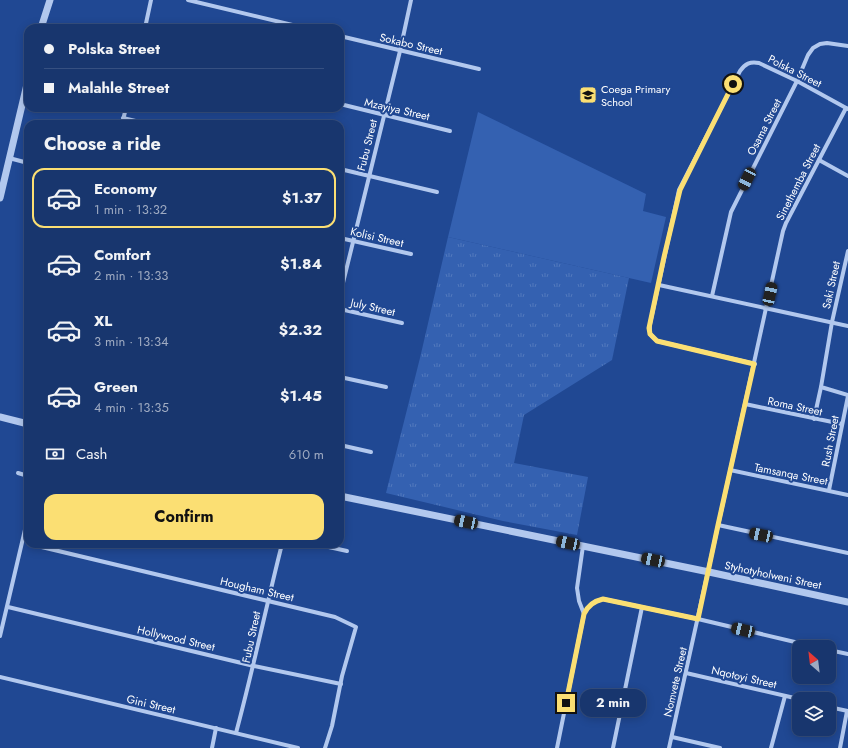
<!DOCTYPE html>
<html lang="en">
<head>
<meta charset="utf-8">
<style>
  :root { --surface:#18366e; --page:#213e73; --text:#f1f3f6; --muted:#9fabc2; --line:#365081; --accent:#fbdf73 }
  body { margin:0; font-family:Jost,sans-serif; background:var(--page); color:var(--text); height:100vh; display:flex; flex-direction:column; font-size:15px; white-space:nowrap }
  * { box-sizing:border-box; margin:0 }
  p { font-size:13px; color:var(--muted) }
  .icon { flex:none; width:22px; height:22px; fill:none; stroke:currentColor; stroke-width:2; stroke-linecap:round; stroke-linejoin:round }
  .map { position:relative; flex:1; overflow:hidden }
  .sheet { position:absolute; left:24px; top:120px; width:320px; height:428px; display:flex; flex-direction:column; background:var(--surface); border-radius:12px; box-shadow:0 2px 10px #0003,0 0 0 1px var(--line) }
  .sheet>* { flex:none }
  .banner { position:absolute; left:24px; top:24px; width:320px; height:88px; border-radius:12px; box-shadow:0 2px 10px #0003,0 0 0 1px var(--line); display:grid; align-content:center; height:88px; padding:0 20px; background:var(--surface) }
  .needle { width:26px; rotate:332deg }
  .tools { position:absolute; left:792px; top:640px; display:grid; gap:8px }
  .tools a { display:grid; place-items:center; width:44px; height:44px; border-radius:8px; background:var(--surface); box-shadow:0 2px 10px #0003,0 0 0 1px var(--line); font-size:20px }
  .end { position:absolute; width:18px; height:18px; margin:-9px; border:5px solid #fbdf73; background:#111; box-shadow:0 0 0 2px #111 }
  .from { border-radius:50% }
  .bubble { position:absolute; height:28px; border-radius:12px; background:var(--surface); box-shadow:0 2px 10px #0003,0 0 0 1px var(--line); font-size:13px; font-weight:700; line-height:28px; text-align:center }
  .car { position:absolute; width:12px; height:24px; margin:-12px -6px; border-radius:5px; box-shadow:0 0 3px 1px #0007; background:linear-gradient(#222 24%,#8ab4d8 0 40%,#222 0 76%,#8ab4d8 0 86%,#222 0) }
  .banner b { display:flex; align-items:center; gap:14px; height:38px; font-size:15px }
  .banner b+b { border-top:1px solid var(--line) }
  .banner i { width:10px; height:10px; background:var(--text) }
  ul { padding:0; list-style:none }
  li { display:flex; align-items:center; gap:12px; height:60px; margin:0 8px 6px; padding:0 12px; border:2px solid transparent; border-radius:12px }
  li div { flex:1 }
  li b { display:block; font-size:15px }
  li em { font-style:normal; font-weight:700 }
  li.current { border-color:var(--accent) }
  li>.icon { width:36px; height:36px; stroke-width:1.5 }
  h2 { padding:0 20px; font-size:18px; line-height:48px }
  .pay { display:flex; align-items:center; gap:10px; height:44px; padding:0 20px; font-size:15px }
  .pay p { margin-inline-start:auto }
  .primary-button { display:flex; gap:8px; margin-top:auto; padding:8px 20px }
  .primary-button a { flex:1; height:46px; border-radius:12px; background:var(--accent); color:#111; font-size:16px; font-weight:700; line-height:46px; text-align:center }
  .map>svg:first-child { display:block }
  .green { fill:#3461b1 }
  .park { fill:url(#park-tufts) }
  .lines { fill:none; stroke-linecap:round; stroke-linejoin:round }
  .minor { stroke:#b2c8ee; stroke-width:4 }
  .tertiary { stroke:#b2c8ee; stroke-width:7 }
  .route { stroke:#fbdf73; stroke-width:5 }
  .labels { text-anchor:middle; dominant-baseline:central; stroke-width:4; stroke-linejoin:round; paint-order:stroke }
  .street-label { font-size:11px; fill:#fff; stroke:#204893 }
  .poi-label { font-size:11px; fill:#fff; stroke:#204893; text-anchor:start }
</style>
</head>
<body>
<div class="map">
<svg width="848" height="748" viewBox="0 0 848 748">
  <defs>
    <pattern id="park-tufts" width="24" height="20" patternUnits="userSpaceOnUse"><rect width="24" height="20" fill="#3461b1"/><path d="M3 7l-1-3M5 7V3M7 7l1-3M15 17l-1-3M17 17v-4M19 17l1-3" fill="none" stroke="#5279bd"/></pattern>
  </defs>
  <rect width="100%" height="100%" fill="#204893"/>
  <polygon class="green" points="478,112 646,194 643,211 666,217 651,283 448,237"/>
  <polygon class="park" points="448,237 629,278 612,360 524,415 514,463 588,477 577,535 503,521 386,493 420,358"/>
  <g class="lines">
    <g class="minor">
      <polyline points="188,0 305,28"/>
      <polyline points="145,28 151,0"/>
      <polyline points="340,36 479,69"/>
      <polyline points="340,104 450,131"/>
      <polyline points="123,118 148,124"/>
      <polyline points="122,124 126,108"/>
      <polyline points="9,158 28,163"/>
      <polyline points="819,160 848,176"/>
      <polyline points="340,169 437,192"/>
      <polyline points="340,238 411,254"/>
      <polyline points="848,251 832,322 821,387 848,395"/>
      <polyline points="659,285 848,326"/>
      <polyline points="340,295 400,51 411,0"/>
      <polyline points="712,296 731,212 797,81 808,55 813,48 820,44 827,43 848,46"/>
      <polyline points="340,309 402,323"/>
      <path d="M 755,364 L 657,341 L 650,334 L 650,324 L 679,190 L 740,71 C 745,64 750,61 759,63 L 797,81 L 848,109"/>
      <polyline points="340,377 386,387"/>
      <polyline points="745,404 842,424"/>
      <polyline points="814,419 821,387"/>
      <polyline points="340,445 371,452"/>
      <polyline points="730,470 848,495"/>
      <polyline points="18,473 28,476"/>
      <polyline points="829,490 848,396"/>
      <polyline points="718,525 848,553"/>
      <polyline points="29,544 335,617 356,627 342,676 332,726 325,748"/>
      <polyline points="315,544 347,551"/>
      <polyline points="583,546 577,588 579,601 584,614"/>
      <polyline points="8,607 254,666 341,684"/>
      <polyline points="0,636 28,517"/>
      <polyline points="829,650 848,654"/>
      <polyline points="686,673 799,699"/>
      <polyline points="0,677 298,748"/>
      <polyline points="829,707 848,711"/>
      <path d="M 236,733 C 253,670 266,607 282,544"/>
      <polyline points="672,737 720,748"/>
      <polyline points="212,748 216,728"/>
      <path d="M 557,748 L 584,614 C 588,605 594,601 603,599 L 698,619 L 816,647"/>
      <polyline points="613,748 642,607"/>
      <polyline points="669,748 783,231 786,223 846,108"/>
      <polyline points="771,748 785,696"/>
      <polyline points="840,748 847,711"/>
    </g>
    <g class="tertiary">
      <polyline points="41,28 50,0"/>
      <polyline points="0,198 28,80"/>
      <polyline points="0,417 28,424"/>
      <polyline points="340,496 709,572 848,602"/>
    </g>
  </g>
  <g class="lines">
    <path class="route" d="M 566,703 L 584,614 C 588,605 594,601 603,599 L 698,619 L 718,525 L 754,364 L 657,341 L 650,334 L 649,328 L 664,257 L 680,190 L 733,84"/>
  </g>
  <defs>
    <g id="school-square" transform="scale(0.9)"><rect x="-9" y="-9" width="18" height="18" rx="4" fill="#fbdf73" stroke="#204893"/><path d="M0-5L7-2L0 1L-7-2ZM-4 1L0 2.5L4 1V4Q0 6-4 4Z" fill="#111"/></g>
  </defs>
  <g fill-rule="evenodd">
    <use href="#school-square" x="588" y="95"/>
  </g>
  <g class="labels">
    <g class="street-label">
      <text transform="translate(411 44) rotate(13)">Sokabo Street</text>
      <text transform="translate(795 71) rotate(27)">Polska Street</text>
      <text transform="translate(397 109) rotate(13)">Mzayiya Street</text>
      <text transform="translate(764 127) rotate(-63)">Osama Street</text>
      <text transform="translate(367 145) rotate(-76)">Fubu Street</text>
      <text transform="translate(798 182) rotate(-63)">Sinethemba Street</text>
      <text transform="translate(377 237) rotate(13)">Kolisi Street</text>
      <text transform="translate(831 285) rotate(-78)">Saki Street</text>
      <text transform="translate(373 307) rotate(13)">July Street</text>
      <text transform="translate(795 406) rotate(12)">Roma Street</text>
      <text transform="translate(830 441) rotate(-79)">Rush Street</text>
      <text transform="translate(791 474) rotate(11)">Tamsanqa Street</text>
      <text transform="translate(773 575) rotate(12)">Styhotyholweni Street</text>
      <text transform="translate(257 589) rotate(13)">Hougham Street</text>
      <text transform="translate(251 637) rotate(-78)">Fubu Street</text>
      <text transform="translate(176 638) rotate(13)">Hollywood Street</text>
      <text transform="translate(744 677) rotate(13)">Nqotoyi Street</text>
      <text transform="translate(675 682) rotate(-77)">Nomvete Street</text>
      <text transform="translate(151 704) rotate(13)">Gini Street</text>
    </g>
    <g class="poi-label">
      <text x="601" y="89">Coega Primary<tspan x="601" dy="13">School</tspan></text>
    </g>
  </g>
</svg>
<div class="tools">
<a><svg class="needle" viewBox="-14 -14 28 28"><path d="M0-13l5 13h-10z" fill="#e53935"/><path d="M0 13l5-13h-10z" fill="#9fabc2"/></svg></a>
<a><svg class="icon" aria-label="layers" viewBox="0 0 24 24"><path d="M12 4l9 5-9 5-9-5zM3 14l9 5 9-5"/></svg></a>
</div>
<i class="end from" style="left:733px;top:84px"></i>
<i class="end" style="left:566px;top:703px"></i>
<div class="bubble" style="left:580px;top:689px;width:66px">2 min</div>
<i class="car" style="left:747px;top:179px;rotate:207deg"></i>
<i class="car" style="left:770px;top:294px;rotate:12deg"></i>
<i class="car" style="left:466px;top:522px;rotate:282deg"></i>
<i class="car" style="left:761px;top:535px;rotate:282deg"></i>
<i class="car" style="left:568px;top:543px;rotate:282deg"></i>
<i class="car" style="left:653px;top:560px;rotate:282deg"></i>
<i class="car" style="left:743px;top:630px;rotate:283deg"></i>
<div class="banner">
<b><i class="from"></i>Polska Street</b>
<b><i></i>Malahle Street</b>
</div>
<section class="sheet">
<h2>Choose a ride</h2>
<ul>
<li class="current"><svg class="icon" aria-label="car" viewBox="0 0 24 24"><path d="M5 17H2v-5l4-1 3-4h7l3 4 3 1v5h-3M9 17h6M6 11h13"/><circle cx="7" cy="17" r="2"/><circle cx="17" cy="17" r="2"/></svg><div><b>Economy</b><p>1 min · 13:32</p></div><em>$1.37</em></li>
<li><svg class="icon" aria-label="car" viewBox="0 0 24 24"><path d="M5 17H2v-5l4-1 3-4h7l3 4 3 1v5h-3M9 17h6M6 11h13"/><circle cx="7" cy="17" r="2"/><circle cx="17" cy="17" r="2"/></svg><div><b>Comfort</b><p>2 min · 13:33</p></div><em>$1.84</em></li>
<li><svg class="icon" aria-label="car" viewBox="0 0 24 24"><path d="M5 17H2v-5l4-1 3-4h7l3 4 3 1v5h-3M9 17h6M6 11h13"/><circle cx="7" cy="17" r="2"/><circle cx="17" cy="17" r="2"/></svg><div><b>XL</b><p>3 min · 13:34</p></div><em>$2.32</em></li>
<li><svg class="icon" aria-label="car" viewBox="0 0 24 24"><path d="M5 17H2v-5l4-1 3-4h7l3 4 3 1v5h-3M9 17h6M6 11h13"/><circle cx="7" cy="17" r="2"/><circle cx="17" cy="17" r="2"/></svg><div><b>Green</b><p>4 min · 13:35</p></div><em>$1.45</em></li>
</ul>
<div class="pay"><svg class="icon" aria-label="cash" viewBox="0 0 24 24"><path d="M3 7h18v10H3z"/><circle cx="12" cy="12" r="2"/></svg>Cash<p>610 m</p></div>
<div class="primary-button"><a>Confirm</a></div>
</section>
</div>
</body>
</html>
